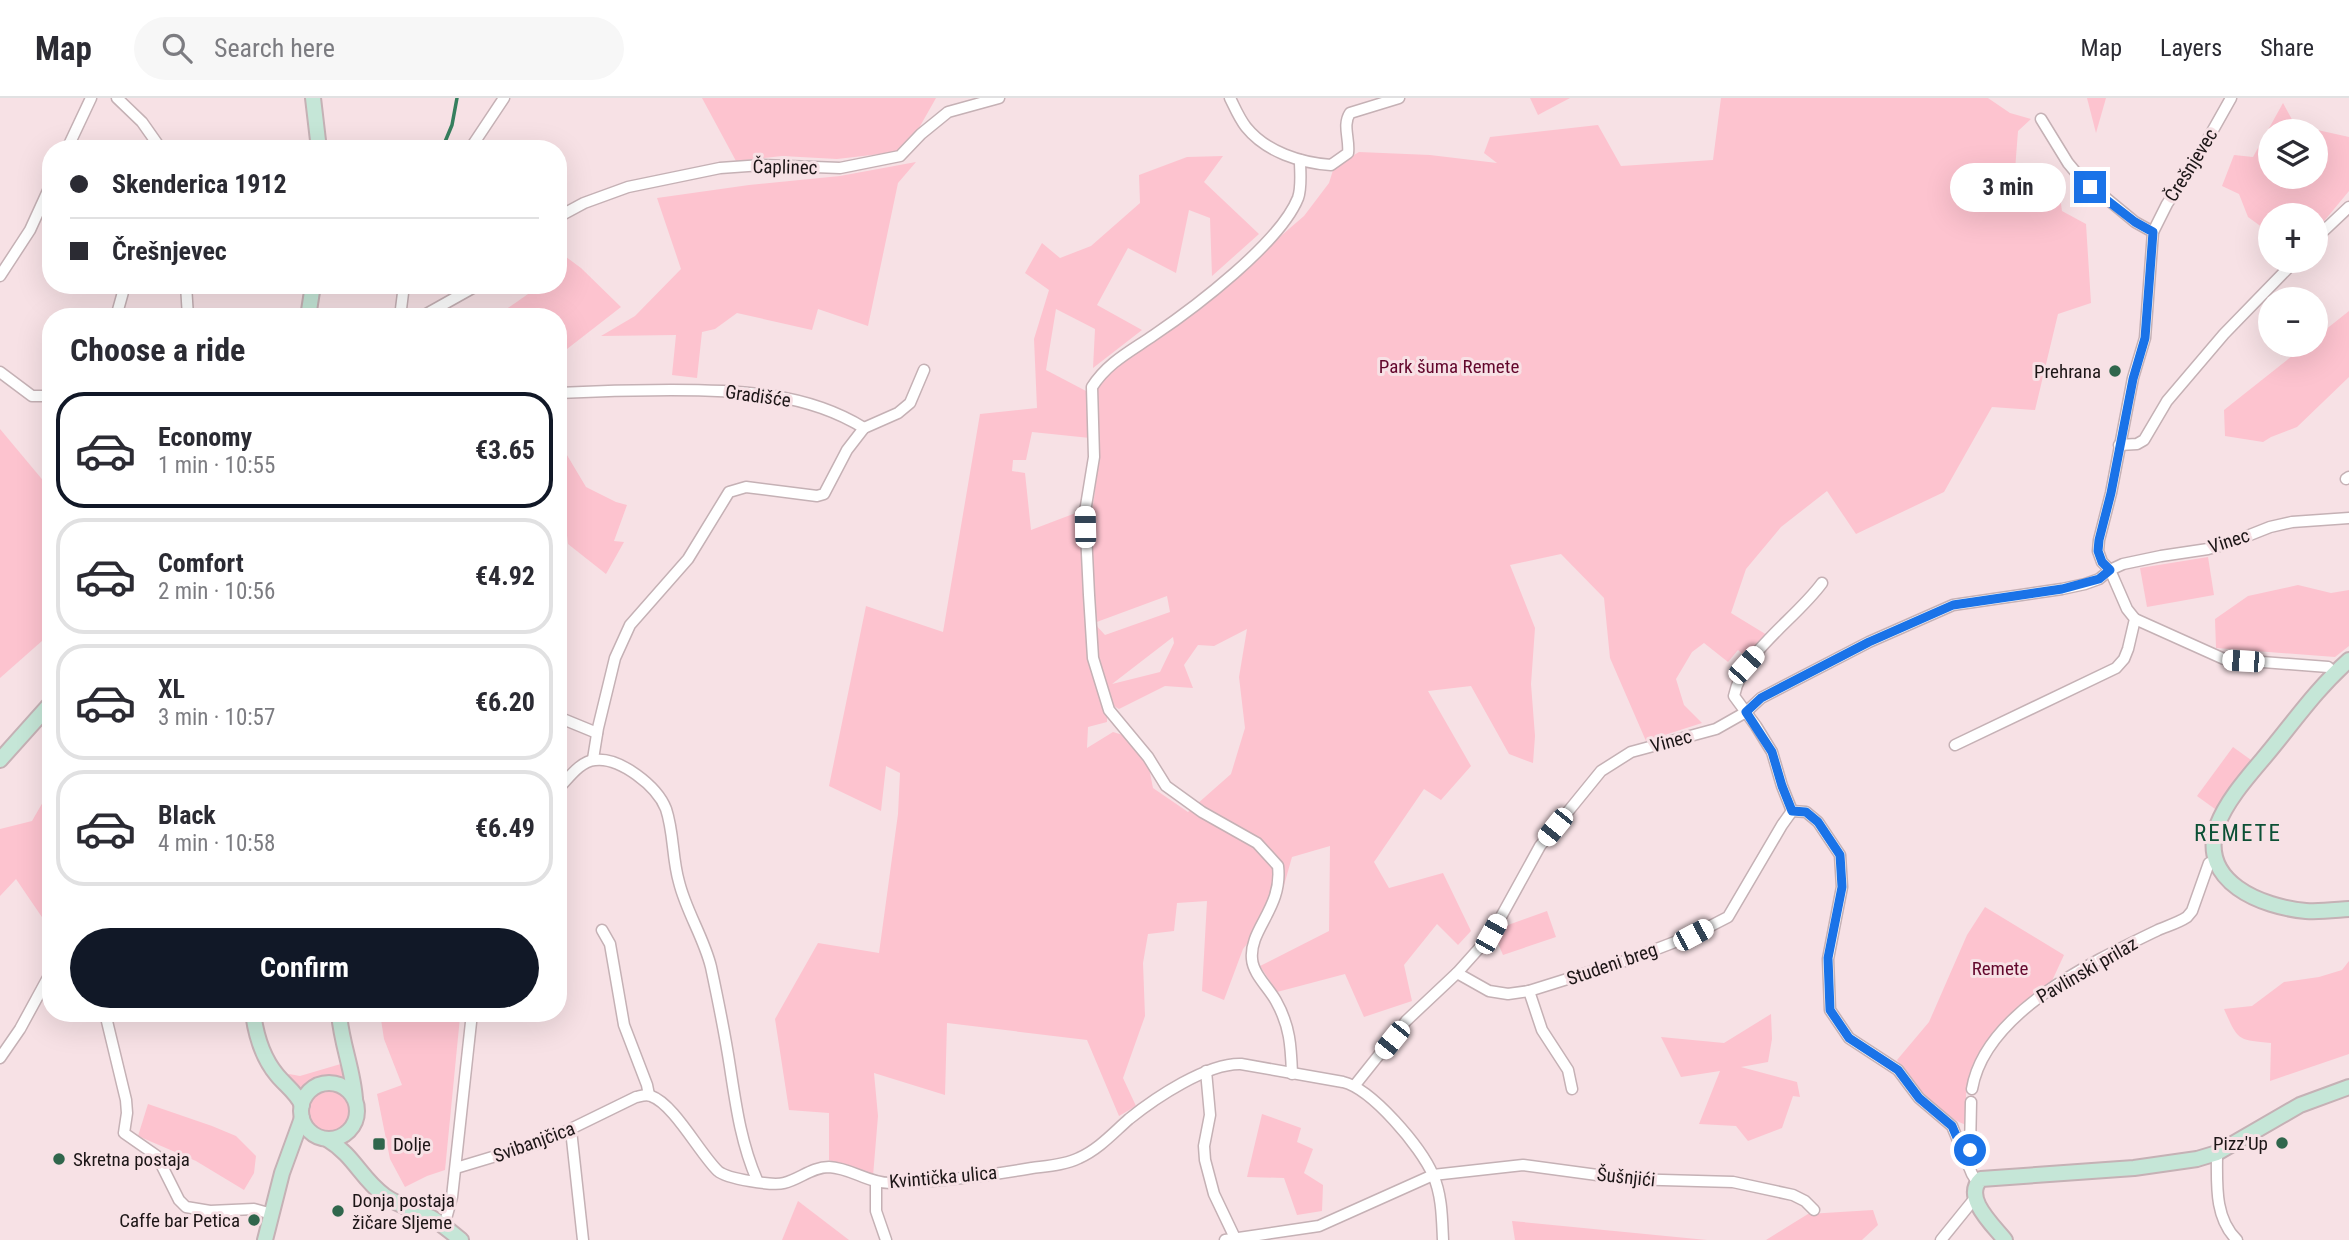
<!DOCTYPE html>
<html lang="en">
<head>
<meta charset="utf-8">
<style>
  :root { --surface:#fff; --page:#f7f7f7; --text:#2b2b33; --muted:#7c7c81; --line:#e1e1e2; --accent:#111827 }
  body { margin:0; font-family:"Roboto Condensed",sans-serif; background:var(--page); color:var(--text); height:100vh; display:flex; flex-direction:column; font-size:26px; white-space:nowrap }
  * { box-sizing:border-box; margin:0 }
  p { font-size:23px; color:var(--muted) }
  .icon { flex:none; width:38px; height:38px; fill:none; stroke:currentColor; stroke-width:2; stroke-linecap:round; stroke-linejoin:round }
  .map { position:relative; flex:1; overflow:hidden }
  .details { position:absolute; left:42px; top:210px; width:525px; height:714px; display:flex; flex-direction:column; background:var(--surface); border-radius:28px; box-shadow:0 7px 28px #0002 }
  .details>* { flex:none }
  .banner { position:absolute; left:42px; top:42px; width:525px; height:154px; border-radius:28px; box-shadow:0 7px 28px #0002; display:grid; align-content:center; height:154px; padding:0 28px; background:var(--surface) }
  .tools { position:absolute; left:2258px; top:21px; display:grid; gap:14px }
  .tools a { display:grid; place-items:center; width:70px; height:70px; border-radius:50%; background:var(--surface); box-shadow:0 7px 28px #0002; font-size:35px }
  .end { position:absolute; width:32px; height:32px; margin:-16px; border:9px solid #1a73e8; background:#fff; box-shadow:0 0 0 4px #fff }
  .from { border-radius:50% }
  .bubble { position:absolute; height:49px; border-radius:24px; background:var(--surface); box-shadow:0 7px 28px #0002; font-size:23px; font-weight:700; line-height:49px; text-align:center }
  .car { position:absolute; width:21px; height:42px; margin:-21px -10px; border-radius:9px; box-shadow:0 0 5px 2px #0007; background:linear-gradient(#fff 24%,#345 0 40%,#fff 0 76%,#345 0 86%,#fff 0) }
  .banner b { display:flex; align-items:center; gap:24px; height:66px; font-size:26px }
  .banner b+b { border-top:2px solid var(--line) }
  .banner i { width:18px; height:18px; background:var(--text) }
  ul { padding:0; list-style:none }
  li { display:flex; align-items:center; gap:21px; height:116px; margin:0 14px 10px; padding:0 14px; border:4px solid var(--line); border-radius:28px }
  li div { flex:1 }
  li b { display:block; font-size:26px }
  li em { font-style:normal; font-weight:700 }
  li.on { border-color:var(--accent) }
  li>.icon { width:63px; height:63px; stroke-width:1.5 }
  h2 { padding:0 28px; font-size:32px; line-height:84px }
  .button { display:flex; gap:14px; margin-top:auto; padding:14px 28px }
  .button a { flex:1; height:80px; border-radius:42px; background:var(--accent); color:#fff; font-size:28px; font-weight:700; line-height:80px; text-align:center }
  header { display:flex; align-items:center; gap:42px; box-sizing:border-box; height:98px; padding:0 35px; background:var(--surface); border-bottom:2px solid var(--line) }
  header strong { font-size:33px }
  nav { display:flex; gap:38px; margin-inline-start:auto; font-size:24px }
  .search { width:490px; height:63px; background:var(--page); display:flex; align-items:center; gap:18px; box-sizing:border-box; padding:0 24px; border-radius:38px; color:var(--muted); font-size:26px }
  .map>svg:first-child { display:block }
  .green { fill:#fdc3cf; fill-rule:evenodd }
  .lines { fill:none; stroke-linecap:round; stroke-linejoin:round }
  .stream { stroke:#367f5e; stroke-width:3.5 }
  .street-casing { stroke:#c5b1b5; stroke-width:13 }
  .secondary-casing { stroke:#c5b1b5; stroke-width:18 }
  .street { stroke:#fff; stroke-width:10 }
  .secondary { stroke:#c5e6d7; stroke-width:14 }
  .route { stroke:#1a73e8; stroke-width:9 }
  .poi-dot { fill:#30664c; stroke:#f7e1e5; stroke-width:2.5 }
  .labels { text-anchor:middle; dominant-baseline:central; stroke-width:6; stroke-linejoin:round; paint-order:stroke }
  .street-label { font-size:19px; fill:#1d1617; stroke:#f7e1e5 }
  .park-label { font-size:19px; fill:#62072c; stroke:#f7e1e5 }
  .poi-label { font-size:19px; fill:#1d1617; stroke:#f7e1e5; text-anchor:end }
  .quarter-label { font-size:23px; letter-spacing:2px; fill:#0c5035; stroke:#f7e1e5 }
</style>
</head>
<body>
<header>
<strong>Map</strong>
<div class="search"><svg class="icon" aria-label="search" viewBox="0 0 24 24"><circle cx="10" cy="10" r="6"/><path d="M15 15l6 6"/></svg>Search here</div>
<nav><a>Map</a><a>Layers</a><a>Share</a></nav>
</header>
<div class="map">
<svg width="2349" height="1142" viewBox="0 0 2349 1142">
  <rect width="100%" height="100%" fill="#f7e1e5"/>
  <g class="green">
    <polygon points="702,0 936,0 906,53 837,61 782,58 736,63"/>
    <polygon points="1530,0 1570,0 1538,17"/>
    <path d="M 1721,0 L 1988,0 L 2010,15 L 2031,21 L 2018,33 L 2015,72 L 2056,69 L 2062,113 L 2086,126 L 2091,205 L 2058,216 L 2035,312 L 1992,309 L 1944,394 L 1856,436 L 1827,393 L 1781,429 L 1746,471 L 1731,515 L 1767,537 L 1747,560 L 1738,552 L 1728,564 L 1704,545 L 1692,554 L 1676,581 L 1684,607 L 1702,625 L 1646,643 L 1610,560 L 1604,500 L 1561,456 L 1510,467 L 1535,530 L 1531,586 L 1535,638 L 1533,665 L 1509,656 L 1471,588 L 1428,593 L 1471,668 L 1441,702 L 1424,691 L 1374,764 L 1389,790 L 1443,775 L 1471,833 L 1458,847 L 1437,826 L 1404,867 L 1412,903 L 1364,919 L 1345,876 L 1277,894 L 1260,868 L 1329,833 L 1330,748 L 1292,759 L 1279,805 L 1243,851 L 1224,902 L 1202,893 L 1207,803 L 1177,805 L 1174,833 L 1148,836 L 1143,865 L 1145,918 L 1123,980 L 1136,1008 L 1119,1018 L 1087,942 L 947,925 L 945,997 L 874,975 L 878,1018 L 873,1078 L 829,1062 L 829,1015 L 789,1012 L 775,921 L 818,845 L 879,855 L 898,716 L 900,675 L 886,668 L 881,713 L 829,688 L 866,508 L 943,534 L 980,316 L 1037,310 L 1034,241 L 1049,192 L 1025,175 L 1042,145 L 1060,160 L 1091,148 L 1140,105 L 1139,77 L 1187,59 L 1223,58 L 1204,84 L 1259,136 L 1212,178 L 1210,120 L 1189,112 L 1176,175 L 1128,150 L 1097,207 L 1142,232 L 1093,270 L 1095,231 L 1056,211 L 1046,272 L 1086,293 L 1090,340 L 1032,334 L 1026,362 L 1013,362 L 1012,373 L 1025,375 L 1031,432 L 1081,413 L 1092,474 L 1091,423 L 1095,392 L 1094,292 L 1104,271 L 1168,235 L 1304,118 L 1329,85 L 1334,69 L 1359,54 L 1430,57 L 1497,65 L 1484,55 L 1490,39 L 1598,27 L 1621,68 L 1713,62 ZM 1167,498 L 1170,514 L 1105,537 L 1094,525 ZM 1247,531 L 1239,579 L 1245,630 L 1231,676 L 1188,714 L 1153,690 L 1148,665 L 1123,637 L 1113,634 L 1087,650 L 1088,629 L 1107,624 L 1107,604 L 1119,611 L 1165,588 L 1193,590 L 1184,567 L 1198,547 L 1214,548 ZM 1173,539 L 1174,545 L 1160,574 L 1112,586 Z"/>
    <polygon points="2087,0 2106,0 2096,35"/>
    <path d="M 2283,5 L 2295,27 L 2349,39 L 2349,93 L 2315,134 L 2315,117 L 2270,117 L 2270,135 L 2248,119 L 2239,96 L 2222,88 L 2234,57 L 2253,59 ZM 2270,33 L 2315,33 L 2315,79 L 2270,79 Z"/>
    <polygon points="916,64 898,85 868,228 818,211 812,232 737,215 715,231 702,234 697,280 672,277 676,237 601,238 635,218 681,171 657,100 749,87 840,78"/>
    <polygon points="558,153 581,170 621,209 558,258 558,219 495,219 541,187 558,187"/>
    <polygon points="2349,213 2349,279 2297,329 2271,339 2263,344 2225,338 2224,312 2306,247 2315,247 2315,240"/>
    <polygon points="0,331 51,392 51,535 0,580"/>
    <polygon points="558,342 586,389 616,404 627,407 614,443 624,444 606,476 568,446 565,420 558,413"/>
    <polygon points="2208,459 2214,497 2147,509 2140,470"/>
    <polygon points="2298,487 2331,495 2349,492 2349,548 2335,559 2216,550 2215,521 2248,498"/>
    <polygon points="2233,649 2251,662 2215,711 2197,698"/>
    <polygon points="51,690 51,825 48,828 16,781 0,798 0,731 32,723"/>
    <path d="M 1985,809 L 2064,857 L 2051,885 L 2020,910 L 1983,953 L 1973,968 L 1966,996 L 1966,1027 C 1934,1014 1916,989 1897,962 L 1929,924 L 1967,837 Z"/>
    <polygon points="1547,813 1556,839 1503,857 1494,836 1497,831"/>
    <path d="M 2349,863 L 2349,956 L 2270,983 L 2271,945 C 2238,942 2238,943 2224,911 L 2252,908 L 2284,884 L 2319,879 L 2342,872 Z"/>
    <polygon points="380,915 460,919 445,1072 427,1078 405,1089 390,1061 377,996 402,987 384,941"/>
    <polygon points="1771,916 1772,941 1768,964 1741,969 1797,984 1800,999 1793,998 1782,1030 1748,1043 1736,1028 1699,1026 1720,973 1681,979 1661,939 1724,945"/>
    <path d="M 344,965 L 348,984 C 330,978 315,977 302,993 L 286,979 L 289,976 L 300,978 Z"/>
    <circle cx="329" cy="1013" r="20"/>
    <polygon points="148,1006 212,1028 236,1038 256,1058 254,1075 244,1092 196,1063 138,1038"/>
    <polygon points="1262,1016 1301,1030 1297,1044 1313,1051 1304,1075 1323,1087 1322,1113 1297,1117 1284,1080 1247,1079"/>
    <polygon points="798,1103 849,1142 782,1142"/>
    <polygon points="1873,1112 1878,1127 1862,1142 1766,1142 1808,1116"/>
    <polygon points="1512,1123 1707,1142 1515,1142"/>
  </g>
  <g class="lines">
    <polyline class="stream" points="442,51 452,27 457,0"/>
    <g class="street-casing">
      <g id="street">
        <polyline points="117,0 142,24 161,51"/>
        <path d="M 1230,0 C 1235,10 1239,20 1246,29 C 1266,54 1301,65 1331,67 L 1348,55 C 1350,42 1342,27 1350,15 L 1399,0"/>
        <polyline points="2041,21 2068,65 2078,77 2135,124 2153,134"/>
        <polyline points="67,51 91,0"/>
        <polyline points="470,51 504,0"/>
        <polyline points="558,119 584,105 628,89 720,70 762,67 840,70 900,58 921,36 948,14 999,0"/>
        <polyline points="2315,141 2349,109"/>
        <polyline points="0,178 30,132 51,86"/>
        <polyline points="186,187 188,219"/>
        <polyline points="116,219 125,187"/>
        <polyline points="400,219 404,187"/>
        <polyline points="421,219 478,187"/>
        <polyline points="0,274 32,298 51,298"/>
        <path d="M 558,295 C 596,293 634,292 671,292 C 738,292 806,294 864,330"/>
        <polyline points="2119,347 2137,346 2144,342 2167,303 2224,236 2295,163"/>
        <polyline points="2346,381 2349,379"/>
        <polyline points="2135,521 2224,561 2328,569 2335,575"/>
        <polyline points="558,619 597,635"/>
        <polyline points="1955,647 2116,570 2124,561 2128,551 2135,521 2127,511 2110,472 2102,464 2098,453 2099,442 2111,395 2133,280 2145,240 2153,134 2167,106 2195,64 2231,0"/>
        <polyline points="593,661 598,630 615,560 630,527 688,461 729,394 746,389 817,398 824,396 847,352 864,330 898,315 910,305 924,272"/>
        <path d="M 558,691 C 568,681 580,663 595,662 C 620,659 657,688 666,711 C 674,735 672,760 679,784 C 686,813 704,840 711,869 C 718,902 725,936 730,969 C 736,1008 741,1045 757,1082"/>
        <polyline points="1792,713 1806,714 1818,724 1840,757 1842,789 1828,861 1830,912 1849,940 1898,972 1919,1000 1952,1028 1972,1076 1977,1084"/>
        <path d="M 1792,713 L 1782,688 L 1772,654 L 1756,628 L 1734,598 C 1743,553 1795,522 1822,485"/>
        <polyline points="602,832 610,846 624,927 647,987 649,997"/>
        <polyline points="1457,875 1489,893 1508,896 1529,893 1628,862 1693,837 1728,819 1782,727 1792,713"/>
        <polyline points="1529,893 1542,932 1568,972 1572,991"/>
        <polyline points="105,915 126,1002 127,1015 124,1035 157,1058 179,1102 186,1109 210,1113 254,1111 272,1116"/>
        <polyline points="0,960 20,931 51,874"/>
        <polyline points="1206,973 1210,1017 1204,1048 1205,1062 1214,1096 1235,1140"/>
        <path d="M 1292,976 C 1291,948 1290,928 1276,903 C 1269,890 1253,876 1252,861 C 1249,831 1283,810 1278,768 L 1257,745 L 1202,714 L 1166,688 L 1148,659 L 1109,612 L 1093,560 L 1089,497 L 1085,414 L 1094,359 L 1092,289 C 1108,264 1131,253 1154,237 C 1194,210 1280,145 1298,100 C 1302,89 1300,74 1300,62"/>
        <polyline points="1355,987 1406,923 1457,875 1491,837 1540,748 1601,673 1631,654 1716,631 1746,614 1761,600 1869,544 1953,507 2062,491 2085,486 2099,481 2110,472 2123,466 2161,458 2208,451 2227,446 2270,429 2292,424 2349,420"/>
        <path d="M 1972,991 C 1985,914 2094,863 2158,832 C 2167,828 2178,825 2187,819 L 2192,813 L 2209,765"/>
        <polyline points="571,1032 583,1142"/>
        <path d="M 2217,1055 C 2217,1085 2214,1120 2237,1142"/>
        <polyline points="1967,1063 1970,1052 1971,1004"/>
        <path d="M 456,1070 L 546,1043 L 636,999 C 641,998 646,996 651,998 C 674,1006 700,1056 718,1073 C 727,1081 773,1088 784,1085 C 800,1081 812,1069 829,1069 C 851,1070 868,1085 890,1085 C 937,1084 986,1078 1032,1070 C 1047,1068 1065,1067 1079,1060 C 1099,1051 1113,1035 1129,1021 C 1155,1000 1207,965 1241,966 L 1343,984 C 1372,991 1421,1049 1433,1077 C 1442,1097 1442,1121 1443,1142"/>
        <polyline points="876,1084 876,1113 886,1142"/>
        <polyline points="444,1128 452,1099 472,915"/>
        <polyline points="1225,1142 1319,1128 1433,1077 1523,1067 1627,1081 1733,1084 1793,1097 1805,1103 1814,1112"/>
        <polyline points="1941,1142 1975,1100"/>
      </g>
    </g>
    <g class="secondary-casing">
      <g id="secondary">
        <polyline points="313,0 319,51"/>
        <polyline points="308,219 313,187"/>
        <path d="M 2349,562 C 2315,592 2291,628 2262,662 C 2245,682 2226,704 2217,728 C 2198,784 2262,809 2306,813 C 2320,814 2335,812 2349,811"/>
        <polyline points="0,662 51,605"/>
        <path d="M 253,915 C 256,938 262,959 277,977 C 285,987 296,994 302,1007"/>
        <path d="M 339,915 C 341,945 353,971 355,1001"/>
        <circle cx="329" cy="1013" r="28"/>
        <path d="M 327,1041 C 355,1058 361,1081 385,1098 C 399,1108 415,1112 430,1119 C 441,1125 451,1134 461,1142"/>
        <polyline points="265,1142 282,1075 302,1020"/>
        <path d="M 2005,1142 C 1993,1127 1962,1099 1981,1081 L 2134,1070 L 2197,1061 L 2217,1055 L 2300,1007 L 2349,989"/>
      </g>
    </g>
    <use href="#street" class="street"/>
    <use href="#secondary" class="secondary"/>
  </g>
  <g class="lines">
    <polyline class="route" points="1970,1052 1967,1063 1952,1028 1919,1000 1898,972 1849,940 1830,912 1828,860 1842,789 1840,757 1818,724 1806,714 1792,713 1782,688 1772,654 1746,614 1761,600 1869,544 1953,507 2062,491 2099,481 2110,472 2102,464 2098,453 2099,442 2111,395 2133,281 2145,240 2153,134 2135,124 2090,89"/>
  </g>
  <g class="poi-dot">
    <circle cx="2115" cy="273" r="7"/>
    <circle cx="2282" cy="1045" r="7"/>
    <rect x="372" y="1039" width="14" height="14" rx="3.5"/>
    <circle cx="59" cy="1061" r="7"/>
    <circle cx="338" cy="1113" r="7"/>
    <circle cx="254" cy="1122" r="7"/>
  </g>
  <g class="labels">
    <g class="street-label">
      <text transform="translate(2191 67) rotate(-58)">Črešnjevec</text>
      <text transform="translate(785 69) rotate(1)">Čaplinec</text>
      <text transform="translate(758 298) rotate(8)">Gradišće</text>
      <text transform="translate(2229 443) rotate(-18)">Vinec</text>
      <text transform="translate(1671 643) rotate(-15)">Vinec</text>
      <text transform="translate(1612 866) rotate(-19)">Studeni breg</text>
      <text transform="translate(2087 872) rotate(-30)">Pavlinski prilaz</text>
      <text transform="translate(534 1044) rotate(-20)">Svibanjčica</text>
      <text transform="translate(943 1079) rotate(-5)">Kvintička ulica</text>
      <text transform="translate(1626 1079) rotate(6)">Šušnjići</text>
    </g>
    <g class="park-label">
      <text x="1449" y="268">Park šuma Remete</text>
      <text x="2000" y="870">Remete</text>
    </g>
    <g class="poi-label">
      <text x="2101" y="273">Prehrana</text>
      <text x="2268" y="1045">Pizz'Up</text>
      <text x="393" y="1046" text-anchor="start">Dolje</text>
      <text x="73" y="1061" text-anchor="start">Skretna postaja</text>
      <text x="352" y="1102" text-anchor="start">Donja postaja<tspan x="352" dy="22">žičare Sljeme</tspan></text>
      <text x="240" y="1122">Caffe bar Petica</text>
    </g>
    <g class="quarter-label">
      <text x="2238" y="735">REMETE</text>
    </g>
  </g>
</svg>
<div class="tools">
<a><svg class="icon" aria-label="layers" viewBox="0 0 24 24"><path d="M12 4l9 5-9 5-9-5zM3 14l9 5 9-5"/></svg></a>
<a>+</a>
<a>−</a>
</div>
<i class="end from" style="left:1970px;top:1052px"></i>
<i class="end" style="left:2090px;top:89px"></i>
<div class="bubble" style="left:1950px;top:65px;width:116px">3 min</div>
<i class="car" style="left:1085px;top:429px;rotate:359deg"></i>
<i class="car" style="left:2243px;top:563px;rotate:274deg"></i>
<i class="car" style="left:1746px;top:567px;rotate:42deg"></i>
<i class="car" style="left:1555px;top:729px;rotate:219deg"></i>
<i class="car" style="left:1491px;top:836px;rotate:29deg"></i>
<i class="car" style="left:1693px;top:837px;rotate:62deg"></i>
<i class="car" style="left:1392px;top:942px;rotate:219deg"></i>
<div class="banner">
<b><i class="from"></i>Skenderica 1912</b>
<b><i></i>Črešnjevec</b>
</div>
<section class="details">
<h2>Choose a ride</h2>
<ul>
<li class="on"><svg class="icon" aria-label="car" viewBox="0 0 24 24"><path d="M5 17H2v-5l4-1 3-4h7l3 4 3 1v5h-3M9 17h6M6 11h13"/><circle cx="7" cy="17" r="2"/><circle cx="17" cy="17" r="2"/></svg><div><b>Economy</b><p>1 min · 10:55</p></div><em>€3.65</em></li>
<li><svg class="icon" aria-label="car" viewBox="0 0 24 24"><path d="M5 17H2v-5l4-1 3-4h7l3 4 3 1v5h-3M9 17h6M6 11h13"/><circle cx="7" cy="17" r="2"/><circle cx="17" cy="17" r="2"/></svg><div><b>Comfort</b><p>2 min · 10:56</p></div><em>€4.92</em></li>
<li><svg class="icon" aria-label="car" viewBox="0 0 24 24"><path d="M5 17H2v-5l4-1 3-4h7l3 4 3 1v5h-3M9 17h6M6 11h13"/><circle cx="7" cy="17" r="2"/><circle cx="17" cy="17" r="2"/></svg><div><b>XL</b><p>3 min · 10:57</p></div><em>€6.20</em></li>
<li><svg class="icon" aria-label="car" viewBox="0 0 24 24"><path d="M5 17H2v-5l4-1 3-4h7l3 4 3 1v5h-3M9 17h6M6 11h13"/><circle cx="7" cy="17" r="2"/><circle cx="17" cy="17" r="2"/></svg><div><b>Black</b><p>4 min · 10:58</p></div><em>€6.49</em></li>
</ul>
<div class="button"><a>Confirm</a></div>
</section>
</div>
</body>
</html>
